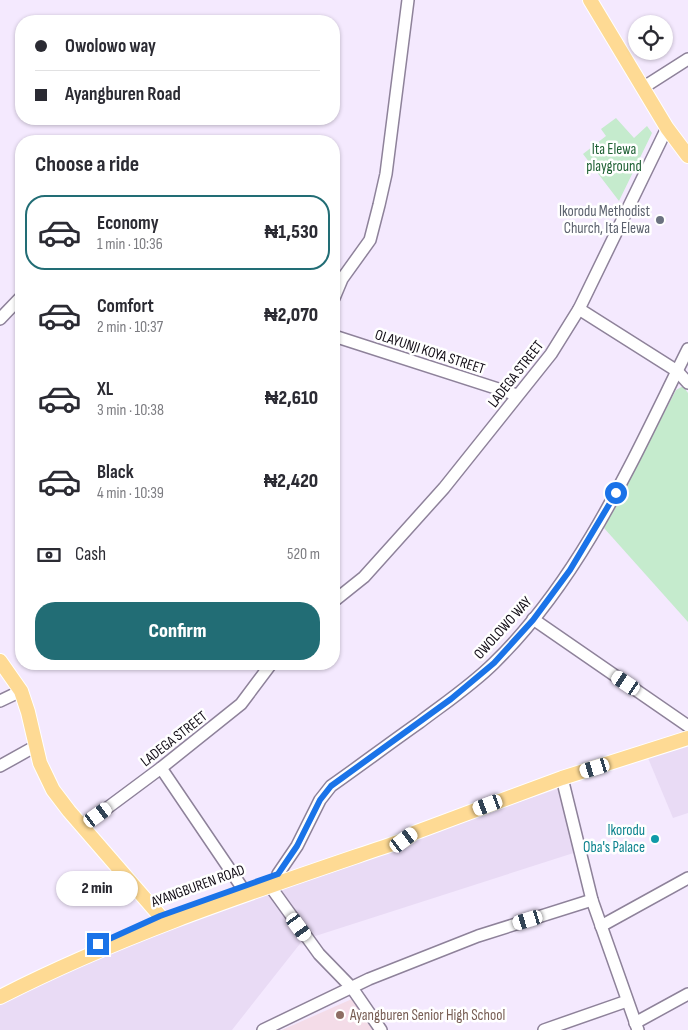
<!DOCTYPE html>
<html lang="en">
<head>
<meta charset="utf-8">
<style>
  :root { --surface:#fff; --page:#f2f2f3; --text:#2b2b33; --muted:#7c7c81; --line:#e1e1e2; --accent:#226d75 }
  body { margin:0; font-family:"Sofia Sans Condensed",sans-serif; background:var(--page); color:var(--text); height:100vh; display:flex; flex-direction:column; font-size:19px; white-space:nowrap }
  * { box-sizing:border-box; margin:0 }
  p { font-size:16px; color:var(--muted) }
  .icon { flex:none; width:28px; height:28px; fill:none; stroke:currentColor; stroke-width:2; stroke-linecap:round; stroke-linejoin:round }
  .map { position:relative; flex:1; overflow:hidden }
  .details { position:absolute; left:15px; top:135px; width:325px; height:535px; display:flex; flex-direction:column; background:var(--surface); border-radius:20px; box-shadow:0 1px 4px #0004 }
  .details>* { flex:none }
  .banner { position:absolute; left:15px; top:15px; width:325px; height:110px; border-radius:20px; box-shadow:0 1px 4px #0004; display:grid; align-content:center; height:110px; padding:0 20px; background:var(--surface) }
  .controls { position:absolute; left:628px; top:15px; display:grid; gap:10px }
  .controls a { display:grid; place-items:center; width:45px; height:45px; border-radius:50%; background:var(--surface); box-shadow:0 1px 4px #0004; font-size:25px }
  .end { position:absolute; width:22px; height:22px; margin:-11px; border:6px solid #1a73e8; background:#fff; box-shadow:0 0 0 2px #fff }
  .from { border-radius:50% }
  .bubble { position:absolute; height:35px; border-radius:18px; background:var(--surface); box-shadow:0 1px 4px #0004; font-size:16px; font-weight:800; line-height:35px; text-align:center }
  .car { position:absolute; width:15px; height:30px; margin:-15px -8px; border-radius:6px; box-shadow:0 0 4px 1px #0007; background:linear-gradient(#fff 24%,#345 0 40%,#fff 0 76%,#345 0 86%,#fff 0) }
  .banner b { display:flex; align-items:center; gap:18px; height:48px; font-size:19px }
  .banner b+b { border-top:1px solid var(--line) }
  .banner i { width:12px; height:12px; background:var(--text) }
  ul { padding:0; list-style:none }
  li { display:flex; align-items:center; gap:15px; height:75px; margin:0 10px 8px; padding:0 10px; border:2px solid transparent; border-radius:20px }
  li div { flex:1 }
  li b { display:block; font-size:19px }
  li em { font-style:normal; font-weight:800 }
  li.active { border-color:var(--accent) }
  li>.icon { width:45px; height:45px; stroke-width:1.5 }
  h2 { padding:0 20px; font-size:22px; line-height:60px }
  .pay { display:flex; align-items:center; gap:12px; height:55px; padding:0 20px; font-size:19px }
  .pay p { margin-inline-start:auto }
  .action { display:flex; gap:10px; margin-top:auto; padding:10px 20px }
  .action a { flex:1; height:58px; border-radius:20px; background:var(--accent); color:#fff; font-size:20px; font-weight:800; line-height:58px; text-align:center }
  .map>svg:first-child { display:block }
  .built { fill:#e9dbf5 }
  .education { fill:#f4dce8 }
  .green { fill:#c5ebcd }
  .lines { fill:none; stroke-linecap:round; stroke-linejoin:round }
  .minor-casing { stroke:#8e829a; stroke-width:14 }
  .major-casing { stroke:#fff; stroke-width:16 }
  .minor { stroke:#fff; stroke-width:11 }
  .major { stroke:#feda94; stroke-width:14 }
  .route { stroke:#1a73e8; stroke-width:6 }
  .worship-dot { fill:#6b7280; stroke:#fff; stroke-width:2 }
  .culture-dot { fill:#0f9aa8; stroke:#fff; stroke-width:2 }
  .education-dot { fill:#8d6e63; stroke:#fff; stroke-width:2 }
  .labels { text-anchor:middle; dominant-baseline:central; stroke-width:5; stroke-linejoin:round; paint-order:stroke }
  .park-label { font-size:15px; fill:#216236; stroke:#fff }
  .worship-label { font-size:15px; fill:#5b616d; stroke:#fff; text-anchor:end }
  .street-label { font-size:15px; fill:#110c15; stroke:#fff }
  .culture-label { font-size:15px; fill:#0d838f; stroke:#fff; text-anchor:end }
  .education-label { font-size:15px; fill:#785e54; stroke:#fff; text-anchor:start }
</style>
</head>
<body>
<div class="map">
<svg width="688" height="1030" viewBox="0 0 688 1030">
  <rect width="100%" height="100%" fill="#f4e9fe"/>
  <g class="built">
    <polygon points="688,744 688,813 673,818 648,758"/>
    <polygon points="569,785 586,849 303,940 232,1030 0,1030 0,1002 219,904"/>
  </g>
  <polygon class="education" points="352,999 373,1030 282,1030"/>
  <g class="green">
    <polygon points="616,118 634,138 647,126 652,133 619,201 583,154 606,136 601,129"/>
    <polygon points="683,386 688,393 688,622 604,528 676,390"/>
  </g>
  <g class="lines">
    <g class="minor-casing">
      <g id="minor">
        <polyline points="644,87 688,59"/>
        <polyline points="334,298 342,279 370,240 379,205 386,174 408,0"/>
        <polyline points="579,309 677,371 688,383"/>
        <polyline points="0,319 21,297"/>
        <polyline points="334,336 517,395"/>
        <polyline points="334,601 364,577 444,488 551,354 579,309 667,128"/>
        <polyline points="533,619 688,726"/>
        <polyline points="0,701 21,691"/>
        <polyline points="0,766 34,747"/>
        <polyline points="161,768 241,886"/>
        <polyline points="562,778 592,900 638,1030"/>
        <polyline points="83,826 161,768 241,704 271,664"/>
        <path d="M 278,874 L 297,846 L 320,800 L 331,786 C 361,765 390,743 420,722 C 445,703 472,685 494,663 C 583,576 633,459 688,349"/>
        <polyline points="270,886 319,954 352,988 381,1030"/>
        <polyline points="601,926 688,878"/>
        <polyline points="635,1023 688,994"/>
        <polyline points="263,1030 369,979 478,936 592,900"/>
        <polyline points="544,1030 627,1001"/>
      </g>
    </g>
    <g class="major-casing">
      <g id="major">
        <polyline points="590,0 667,128 688,156"/>
        <polyline points="0,661 21,691 28,712 40,763 53,790 69,811 160,916"/>
        <path d="M 0,997 C 129,931 267,887 404,840 L 414,833 L 562,778 L 688,738"/>
      </g>
    </g>
    <use href="#minor" class="minor"/>
    <use href="#major" class="major"/>
  </g>
  <g class="lines">
    <polyline class="route" points="98,944 160,916 278,874 297,846 320,800 331,786 451,699 494,663 533,620 570,570 616,493"/>
  </g>
  <circle class="worship-dot" cx="660" cy="220" r="5"/>
  <circle class="culture-dot" cx="655" cy="839" r="5"/>
  <circle class="education-dot" cx="340" cy="1015" r="5"/>
  <g class="labels">
    <g class="park-label">
      <text x="614" y="149">Ita Elewa<tspan x="614" dy="17">playground</tspan></text>
    </g>
    <g class="worship-label">
      <text x="650" y="211">Ikorodu Methodist<tspan x="650" dy="17">Church, Ita Elewa</tspan></text>
    </g>
    <g class="street-label">
      <text transform="translate(430 352) rotate(18)">OLAYUNJI KOYA STREET</text>
      <text transform="translate(516 374) rotate(-52)">LADEGA STREET</text>
      <text transform="translate(503 628) rotate(-48)">OWOLOWO WAY</text>
      <text transform="translate(174 739) rotate(-38)">LADEGA STREET</text>
      <text transform="translate(198 886) rotate(-20)">AYANGBUREN ROAD</text>
    </g>
    <g class="culture-label">
      <text x="645" y="830">Ikorodu<tspan x="645" dy="17">Oba's Palace</tspan></text>
    </g>
    <g class="education-label">
      <text x="350" y="1015">Ayangburen Senior High School</text>
    </g>
  </g>
</svg>
<div class="controls">
<a><svg class="icon" aria-label="locate" viewBox="0 0 24 24"><circle cx="12" cy="12" r="6"/><path d="M12 2v4M12 18v4M2 12h4M18 12h4"/></svg></a>
</div>
<i class="end from" style="left:616px;top:493px"></i>
<i class="end" style="left:98px;top:944px"></i>
<div class="bubble" style="left:56px;top:871px;width:82px">2 min</div>
<i class="car" style="left:626px;top:683px;rotate:304deg"></i>
<i class="car" style="left:595px;top:768px;rotate:253deg"></i>
<i class="car" style="left:488px;top:805px;rotate:250deg"></i>
<i class="car" style="left:98px;top:815px;rotate:54deg"></i>
<i class="car" style="left:404px;top:840px;rotate:53deg"></i>
<i class="car" style="left:528px;top:920px;rotate:253deg"></i>
<i class="car" style="left:299px;top:927px;rotate:144deg"></i>
<div class="banner">
<b><i class="from"></i>Owolowo way</b>
<b><i></i>Ayangburen Road</b>
</div>
<section class="details">
<h2>Choose a ride</h2>
<ul>
<li class="active"><svg class="icon" aria-label="car" viewBox="0 0 24 24"><path d="M5 17H2v-5l4-1 3-4h7l3 4 3 1v5h-3M9 17h6M6 11h13"/><circle cx="7" cy="17" r="2"/><circle cx="17" cy="17" r="2"/></svg><div><b>Economy</b><p>1 min · 10:36</p></div><em>₦1,530</em></li>
<li><svg class="icon" aria-label="car" viewBox="0 0 24 24"><path d="M5 17H2v-5l4-1 3-4h7l3 4 3 1v5h-3M9 17h6M6 11h13"/><circle cx="7" cy="17" r="2"/><circle cx="17" cy="17" r="2"/></svg><div><b>Comfort</b><p>2 min · 10:37</p></div><em>₦2,070</em></li>
<li><svg class="icon" aria-label="car" viewBox="0 0 24 24"><path d="M5 17H2v-5l4-1 3-4h7l3 4 3 1v5h-3M9 17h6M6 11h13"/><circle cx="7" cy="17" r="2"/><circle cx="17" cy="17" r="2"/></svg><div><b>XL</b><p>3 min · 10:38</p></div><em>₦2,610</em></li>
<li><svg class="icon" aria-label="car" viewBox="0 0 24 24"><path d="M5 17H2v-5l4-1 3-4h7l3 4 3 1v5h-3M9 17h6M6 11h13"/><circle cx="7" cy="17" r="2"/><circle cx="17" cy="17" r="2"/></svg><div><b>Black</b><p>4 min · 10:39</p></div><em>₦2,420</em></li>
</ul>
<div class="pay"><svg class="icon" aria-label="cash" viewBox="0 0 24 24"><path d="M3 7h18v10H3z"/><circle cx="12" cy="12" r="2"/></svg>Cash<p>520 m</p></div>
<div class="action"><a>Confirm</a></div>
</section>
</div>
</body>
</html>
